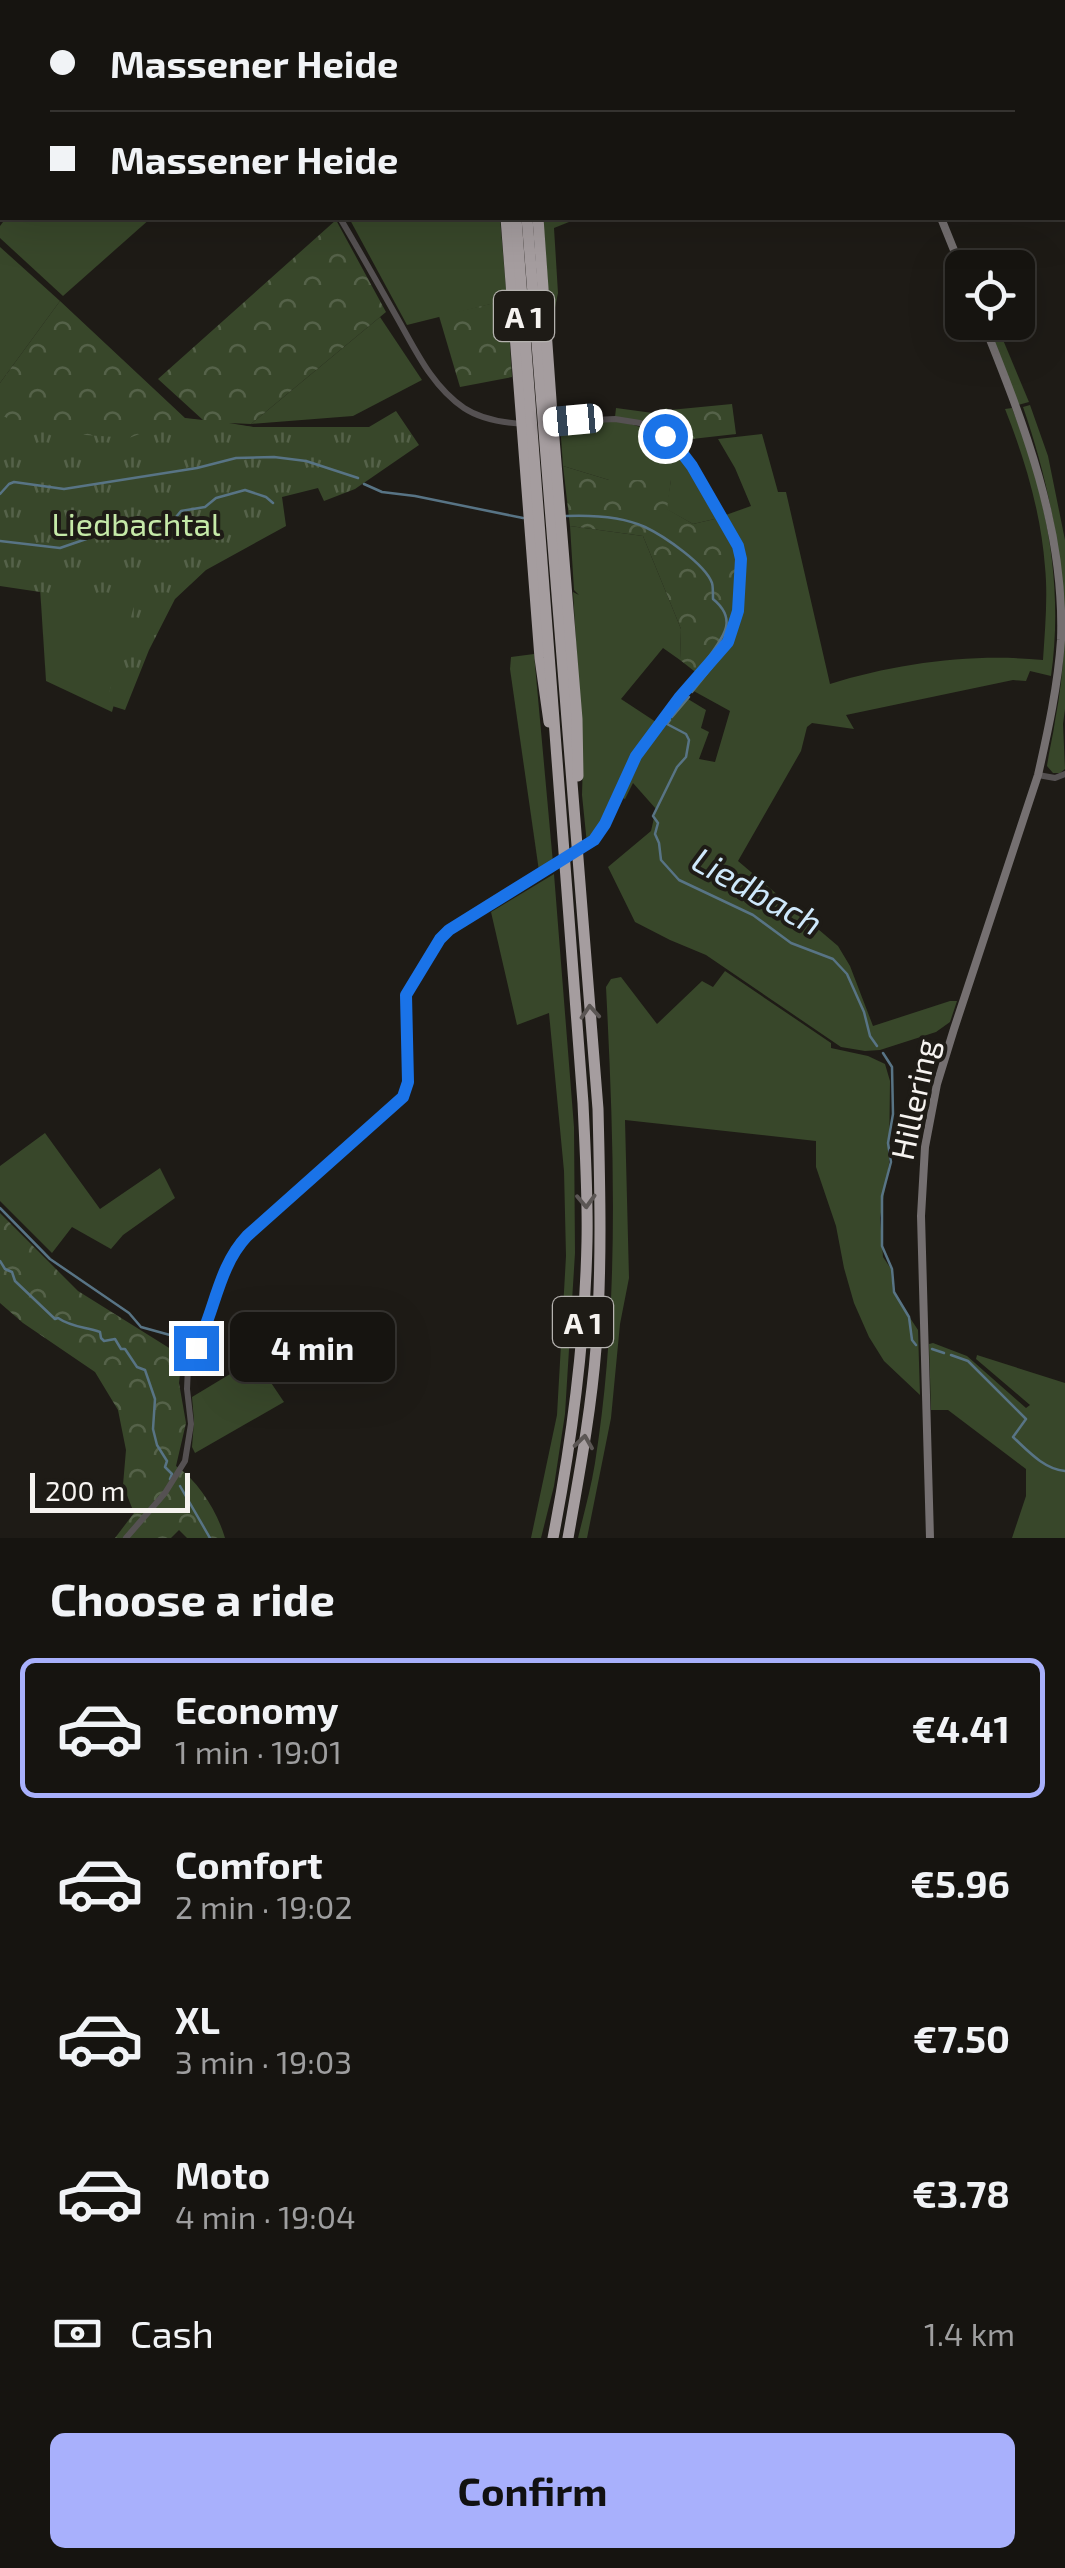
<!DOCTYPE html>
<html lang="en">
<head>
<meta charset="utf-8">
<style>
  :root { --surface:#161410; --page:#1f1d19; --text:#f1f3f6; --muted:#9e9e9f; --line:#353330; --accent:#a8b0fc }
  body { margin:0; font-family:"Exo 2",sans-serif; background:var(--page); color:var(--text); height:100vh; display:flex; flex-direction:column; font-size:38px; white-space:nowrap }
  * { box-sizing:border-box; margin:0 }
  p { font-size:32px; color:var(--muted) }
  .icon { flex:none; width:55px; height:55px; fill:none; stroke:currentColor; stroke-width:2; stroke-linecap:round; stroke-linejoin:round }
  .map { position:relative; height:1538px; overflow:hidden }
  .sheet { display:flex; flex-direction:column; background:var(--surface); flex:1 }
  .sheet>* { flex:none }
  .guide { position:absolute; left:0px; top:0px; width:1065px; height:220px; box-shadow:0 10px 40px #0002,0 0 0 2px var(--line); display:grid; align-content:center; height:220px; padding:0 50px; background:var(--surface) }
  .fabs { position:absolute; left:945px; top:250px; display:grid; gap:20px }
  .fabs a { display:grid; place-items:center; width:90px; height:90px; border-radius:15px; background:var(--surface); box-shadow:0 10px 40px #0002,0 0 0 2px var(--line); font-size:50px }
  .scale { position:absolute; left:30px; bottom:25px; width:160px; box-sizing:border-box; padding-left:10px; border:5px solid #f6f3f0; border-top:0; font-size:28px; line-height:35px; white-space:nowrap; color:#f6f3f0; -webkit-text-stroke:8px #1e1b16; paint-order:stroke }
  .end { position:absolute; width:45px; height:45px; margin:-22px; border:12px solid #1a73e8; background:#fff; box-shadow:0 0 0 5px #fff }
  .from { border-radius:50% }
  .bubble { position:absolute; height:70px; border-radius:15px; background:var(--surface); box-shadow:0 10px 40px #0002,0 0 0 2px var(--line); font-size:32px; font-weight:700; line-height:70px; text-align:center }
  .car { position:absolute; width:30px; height:60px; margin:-30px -15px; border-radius:12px; box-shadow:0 0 8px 2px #0007; background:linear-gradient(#fff 24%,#345 0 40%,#fff 0 76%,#345 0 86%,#fff 0) }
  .guide b { display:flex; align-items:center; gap:35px; height:95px; font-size:38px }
  .guide b+b { border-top:2px solid var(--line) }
  .guide i { width:25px; height:25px; background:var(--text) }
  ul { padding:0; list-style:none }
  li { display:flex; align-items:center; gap:30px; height:140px; margin:0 20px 15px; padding:0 30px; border:5px solid transparent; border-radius:15px }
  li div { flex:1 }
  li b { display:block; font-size:38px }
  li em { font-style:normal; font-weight:700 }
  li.active { border-color:var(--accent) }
  li>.icon { width:90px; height:90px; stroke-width:1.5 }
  h2 { padding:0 50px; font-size:45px; line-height:120px }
  .pay { display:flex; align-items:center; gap:25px; height:110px; padding:0 50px; font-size:38px }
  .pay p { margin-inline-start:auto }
  .primary-button { display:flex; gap:20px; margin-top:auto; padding:20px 50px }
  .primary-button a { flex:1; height:115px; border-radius:15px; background:var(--accent); color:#111; font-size:40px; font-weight:700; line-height:115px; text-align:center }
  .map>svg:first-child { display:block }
  .grass { fill:#38472a }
  .forest { fill:url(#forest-crowns) }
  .park { fill:url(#park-tufts) }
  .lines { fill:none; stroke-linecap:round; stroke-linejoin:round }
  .stream { stroke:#587485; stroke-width:2.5 }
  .tertiary { stroke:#555152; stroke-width:6 }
  .secondary { stroke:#757071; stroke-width:8 }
  .motorway { stroke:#a59d9f; stroke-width:11 }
  .oneway { stroke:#5b5654 }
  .route { stroke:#1a73e8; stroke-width:12 }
  .labels { text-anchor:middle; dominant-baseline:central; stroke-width:8; stroke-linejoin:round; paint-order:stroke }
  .shield { fill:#1e1b16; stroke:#b5b2af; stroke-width:2.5 }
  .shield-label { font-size:30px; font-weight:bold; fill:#f6f3f0 }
  .park-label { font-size:32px; fill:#c5e9a8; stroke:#1e1b16 }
  .street-label { font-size:32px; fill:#f6f3f0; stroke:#1e1b16 }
  .water-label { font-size:35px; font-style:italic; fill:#cee8fb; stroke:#1e1b16 }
</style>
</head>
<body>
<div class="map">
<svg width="1065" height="1538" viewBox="0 0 1065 1538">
  <defs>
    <pattern id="forest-crowns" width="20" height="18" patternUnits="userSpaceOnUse" patternTransform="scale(2.5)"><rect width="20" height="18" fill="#38472a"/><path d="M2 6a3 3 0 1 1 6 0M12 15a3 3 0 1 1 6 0" fill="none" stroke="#556249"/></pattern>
    <pattern id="park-tufts" width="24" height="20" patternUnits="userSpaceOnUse" patternTransform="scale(2.5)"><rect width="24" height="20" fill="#38472a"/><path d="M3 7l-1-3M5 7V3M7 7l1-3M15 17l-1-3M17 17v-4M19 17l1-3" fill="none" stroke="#556249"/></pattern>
  </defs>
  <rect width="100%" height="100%" fill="#1e1b16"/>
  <g class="grass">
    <polygon points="6,218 151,218 63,296 0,238 0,226"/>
    <polygon points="349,218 500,218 507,300 407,325"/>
    <polygon points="543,218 579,218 554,228 558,293 551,327"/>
    <polygon points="0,247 60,301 0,383"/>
    <polygon points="380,317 422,380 353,416 251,424"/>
    <polygon points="987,323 996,323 1029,402 1018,405"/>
    <path d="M 1030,405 L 1048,456 L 1065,540 L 1065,709 L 1063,724 L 1065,769 L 1060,773 L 1053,773 L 1047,766 C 1049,751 1053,736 1055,721 C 1060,695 1063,669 1064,643 C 1065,563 1049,482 1023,407 Z"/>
    <path d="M 616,408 L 653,413 L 667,408 L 681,441 L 677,443 C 657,426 640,421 615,417 Z"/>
    <path d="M 1012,408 C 1046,493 1064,585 1051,676 L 1030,671 L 1026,681 L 1013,680 L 846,715 L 854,729 L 812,723 L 807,727 L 801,751 L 738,861 L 838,946 L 850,966 L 873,1026 L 950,1001 L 957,1001 L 950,1022 L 936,1032 L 880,1050 L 865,1051 L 841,1047 L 706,955 L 670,940 L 635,922 L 608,867 L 651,831 L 656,809 L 633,783 L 625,799 L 620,797 L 631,765 L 683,696 L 706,710 L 701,728 L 709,732 L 699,759 L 715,762 L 730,711 L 690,689 L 730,644 L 740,611 L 723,516 L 751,506 L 735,468 L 718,439 L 762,434 L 778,492 L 786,492 L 830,684 C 897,663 974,653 1043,660 C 1045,629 1048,597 1045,567 C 1041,513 1025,459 1005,409 Z"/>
    <path d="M 615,421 C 682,431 686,468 719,518 L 693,524 L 666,509 L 671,480 L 609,480 L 563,466 L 560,424 Z"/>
    <polygon points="570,526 643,536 681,629 680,660 663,648 621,699 659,724 629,763 603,824 587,844 582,795 583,759 573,592 579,595 574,590"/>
    <polygon points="40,588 137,602 127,654 112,712 46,681"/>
    <polygon points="534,654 553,863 539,871 510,669 511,657"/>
    <polygon points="554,874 574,1127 575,1253 565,1414 554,1486 541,1538 531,1538 557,1415 566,1256 564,1171 549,1013 517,1025 491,912"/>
    <path d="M 725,971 L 831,1043 L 831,1048 L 868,1056 L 885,1064 L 890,1081 L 889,1164 L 880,1218 L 883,1257 L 891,1269 L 893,1292 L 918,1330 L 920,1395 L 884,1361 L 869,1337 L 854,1303 L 844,1268 L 836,1226 L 816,1167 L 816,1141 L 625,1120 L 629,1278 L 620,1324 L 611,1418 L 587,1538 L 578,1538 C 584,1513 591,1488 595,1463 C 620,1306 614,1145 606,987 L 611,979 L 621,977 L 657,1024 L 702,981 L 713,987 Z"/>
    <polygon points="45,1133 100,1209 160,1168 175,1198 123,1235 111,1249 72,1227 52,1253 0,1201 0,1166"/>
    <polygon points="933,1343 967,1356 1026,1408 1030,1405 976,1359 977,1355 1065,1383 1065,1538 1012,1538 1026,1496 1026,1469 948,1410 931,1410 929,1344"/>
    <polygon points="255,1359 284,1402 195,1453 192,1447 194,1421 192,1397"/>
  </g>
  <g class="forest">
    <polygon points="336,220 386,312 251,424 229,423 253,427 0,493 0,383 60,301 185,418 203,420 158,379"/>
    <polygon points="507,300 512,377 460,387 439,316"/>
    <polygon points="732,404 736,434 683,440 670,410"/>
    <polygon points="563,466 609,480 671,480 667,509 693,524 719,518 736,547 739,559 736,611 727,641 698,674 680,660 681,629 643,536 570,526"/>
    <path d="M 0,1213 L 78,1291 L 182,1356 L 179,1383 L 186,1423 L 176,1466 C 199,1482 217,1511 225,1538 L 187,1538 L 179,1530 L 171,1538 L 115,1538 L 134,1513 L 123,1485 L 126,1450 L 118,1410 L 95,1372 L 23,1323 L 0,1303 Z"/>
  </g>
  <polygon class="park" points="396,411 419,445 355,489 324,501 318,488 282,497 286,526 206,570 175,599 149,650 125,710 106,704 134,606 0,586 0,415 43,432 129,438 181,418 253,427 369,427"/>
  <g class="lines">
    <g class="stream">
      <polyline points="364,484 382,492 415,496 523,518"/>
      <polyline points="0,494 9,484 14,482 64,489 197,468 236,458 274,457 306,461 358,478"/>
      <path d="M 566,516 C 592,515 621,516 645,527 C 664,536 705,564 712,583 C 713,586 713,597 713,599 C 740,621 721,639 706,661"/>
      <polyline points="0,541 60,548 95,536 123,534 172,522 181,511 205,507 216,498 245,490 266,497 273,503"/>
      <polyline points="692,692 712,667"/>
      <polyline points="672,717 689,697"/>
      <polyline points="670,720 667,724 686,734 689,740 686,757 677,767 653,816 658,823 655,834 659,843 661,860 679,880 753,915 791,943 833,959 847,974 864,1012 870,1036 877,1046"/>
      <polyline points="883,1053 892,1067 893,1114 888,1143 891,1162 882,1196 882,1246 892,1269 894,1292 909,1317 912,1340 916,1345"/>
      <polyline points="0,1208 50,1259 129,1313 141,1327 188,1340 191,1343"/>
      <path d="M 0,1261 L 5,1269 L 12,1272 L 15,1281 L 55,1319 L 58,1318 C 71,1327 85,1327 100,1332 L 101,1338 L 104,1341 L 115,1339 L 121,1349 L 125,1349 L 137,1367 L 145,1370 L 155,1399 L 153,1429 L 157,1445 L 167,1461 L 165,1467 L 172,1474 L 170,1479"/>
      <polyline points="932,1349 944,1353"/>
      <path d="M 951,1355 L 968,1361 L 1026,1419 L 1013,1437 C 1028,1451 1044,1469 1065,1471"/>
      <polyline points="180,1486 210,1538"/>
    </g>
    <g class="tertiary">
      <path d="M 340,218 C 359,250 377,282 395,314 C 414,347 431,386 464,408 C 482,420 504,423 525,424"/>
      <polyline points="1038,775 1055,778 1065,774"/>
      <polyline points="126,1538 165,1493 185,1461 191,1424 187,1389 188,1367 211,1314 226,1266 234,1251 247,1236 403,1097 408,1082 406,995 439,939 449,930 595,840 605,825 635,756 679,698 728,643 738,611 741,559 738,546 688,460 665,435 640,423 615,419 552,422"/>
    </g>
    <g class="secondary">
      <polyline points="911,2 911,0"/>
      <polyline points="941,218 962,270"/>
      <path d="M 930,1538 L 921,1216 L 925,1147 L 937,1084 L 954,1029 L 1038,775 C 1048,731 1058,685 1061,640 C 1065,528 1024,424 983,322"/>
    </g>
    <g class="motorway">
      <polyline points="371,0 375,2"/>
      <polyline points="397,0 398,2"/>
      <polyline points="486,0 486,2"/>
      <polyline points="498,0 498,2"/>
      <polyline points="510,0 510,2"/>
      <polyline points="518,0 519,2"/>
      <polyline points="212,2 218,0"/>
      <polyline points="236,2 242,0"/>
      <polyline points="261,2 267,0"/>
      <polyline points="473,2 475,0"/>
      <polyline points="580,2 583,0"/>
      <polyline points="0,124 2,122"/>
      <polyline points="0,136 2,134"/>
      <polyline points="506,218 540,658 549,722"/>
      <path d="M 516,218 L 583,1103 C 585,1149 588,1195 587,1241 C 585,1342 572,1440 553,1538"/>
      <path d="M 527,218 L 598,1109 C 600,1189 602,1268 596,1348 C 591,1412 579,1475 568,1538"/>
      <polyline points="538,218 552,414 577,719 578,776"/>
    </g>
  </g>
  <defs><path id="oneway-chevron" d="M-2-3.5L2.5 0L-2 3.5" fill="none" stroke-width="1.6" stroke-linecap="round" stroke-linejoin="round" transform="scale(2.5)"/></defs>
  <g class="oneway">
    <use href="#oneway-chevron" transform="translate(590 1012) rotate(-94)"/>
    <use href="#oneway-chevron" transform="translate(586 1201) rotate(88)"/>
    <use href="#oneway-chevron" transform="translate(584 1442) rotate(-82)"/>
  </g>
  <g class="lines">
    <path class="route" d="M 196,1348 C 215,1311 218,1267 247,1236 L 403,1097 L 408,1082 L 406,995 L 440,939 L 449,930 L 594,840 L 605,824 L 636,756 L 679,698 L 728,642 L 738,611 L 741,559 L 738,546 L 692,466 L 679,449 L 665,436"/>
  </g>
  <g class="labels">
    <g class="shield">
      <rect x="494" y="291" width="60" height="50" rx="8"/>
      <rect x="553" y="1297" width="60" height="50" rx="8"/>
    </g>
    <g class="shield-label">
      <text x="524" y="316">A 1</text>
      <text x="583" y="1322">A 1</text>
    </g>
    <g class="park-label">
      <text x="136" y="523">Liedbachtal</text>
    </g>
    <g class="street-label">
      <text transform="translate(913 1099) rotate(-78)">Hillering</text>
    </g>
    <g class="water-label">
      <text transform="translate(758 890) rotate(29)">Liedbach</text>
    </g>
  </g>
</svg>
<div class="fabs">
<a><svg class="icon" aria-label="locate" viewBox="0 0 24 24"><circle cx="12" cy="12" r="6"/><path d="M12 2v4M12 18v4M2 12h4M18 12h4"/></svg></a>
</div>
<div class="scale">200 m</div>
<i class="end from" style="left:665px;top:436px"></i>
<i class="end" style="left:196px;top:1348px"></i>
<div class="bubble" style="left:230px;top:1312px;width:165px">4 min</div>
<i class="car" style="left:573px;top:420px;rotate:265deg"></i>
<div class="guide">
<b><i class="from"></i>Massener Heide</b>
<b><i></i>Massener Heide</b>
</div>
</div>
<section class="sheet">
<h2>Choose a ride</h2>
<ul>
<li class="active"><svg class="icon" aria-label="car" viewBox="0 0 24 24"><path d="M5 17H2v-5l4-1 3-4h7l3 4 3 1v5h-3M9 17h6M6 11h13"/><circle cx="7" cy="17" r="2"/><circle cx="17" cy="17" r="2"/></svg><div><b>Economy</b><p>1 min · 19:01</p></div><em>€4.41</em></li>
<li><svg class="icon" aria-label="car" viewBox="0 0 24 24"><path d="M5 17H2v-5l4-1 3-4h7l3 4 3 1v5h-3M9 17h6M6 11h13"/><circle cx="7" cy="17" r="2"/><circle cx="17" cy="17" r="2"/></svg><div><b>Comfort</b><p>2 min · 19:02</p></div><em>€5.96</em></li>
<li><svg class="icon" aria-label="car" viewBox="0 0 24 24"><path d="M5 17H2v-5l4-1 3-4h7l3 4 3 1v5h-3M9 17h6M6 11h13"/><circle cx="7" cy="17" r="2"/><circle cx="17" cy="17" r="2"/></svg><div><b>XL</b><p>3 min · 19:03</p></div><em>€7.50</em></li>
<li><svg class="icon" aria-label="car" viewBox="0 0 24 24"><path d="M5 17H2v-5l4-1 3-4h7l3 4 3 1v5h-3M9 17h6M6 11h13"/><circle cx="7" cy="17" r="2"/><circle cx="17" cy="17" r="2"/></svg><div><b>Moto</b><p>4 min · 19:04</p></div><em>€3.78</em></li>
</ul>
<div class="pay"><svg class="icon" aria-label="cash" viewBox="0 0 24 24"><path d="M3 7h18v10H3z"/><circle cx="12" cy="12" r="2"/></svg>Cash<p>1.4 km</p></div>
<div class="primary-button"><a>Confirm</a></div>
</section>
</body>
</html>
